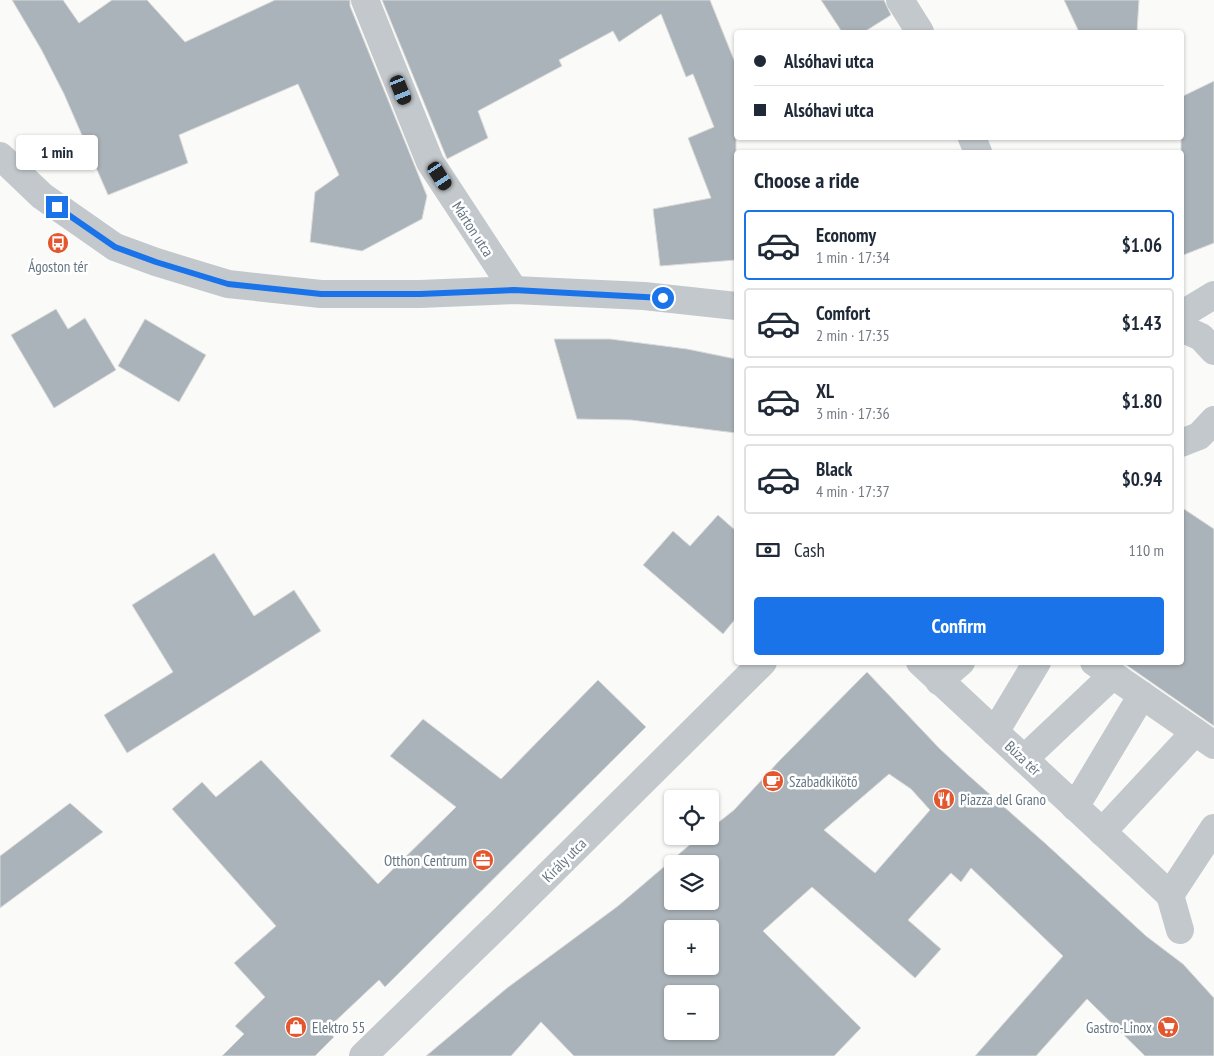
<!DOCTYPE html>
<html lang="en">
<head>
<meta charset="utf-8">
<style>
  :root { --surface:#fff; --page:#f6f6f7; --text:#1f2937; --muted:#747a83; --line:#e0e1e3; --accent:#1a73e8 }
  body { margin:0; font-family:"PT Sans Narrow",sans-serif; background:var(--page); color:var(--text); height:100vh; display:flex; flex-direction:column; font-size:19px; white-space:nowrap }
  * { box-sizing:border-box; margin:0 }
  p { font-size:16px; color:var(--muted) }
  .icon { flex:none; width:28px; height:28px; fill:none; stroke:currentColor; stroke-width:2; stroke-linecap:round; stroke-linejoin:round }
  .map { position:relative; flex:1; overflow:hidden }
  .details { position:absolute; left:734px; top:150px; width:450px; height:515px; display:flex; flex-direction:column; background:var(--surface); border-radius:5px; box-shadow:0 1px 4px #0004 }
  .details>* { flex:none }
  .top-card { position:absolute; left:734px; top:30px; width:450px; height:110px; border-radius:5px; box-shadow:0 1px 4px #0004; display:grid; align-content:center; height:110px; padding:0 20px; background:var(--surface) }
  .buttons { position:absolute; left:664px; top:790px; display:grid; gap:10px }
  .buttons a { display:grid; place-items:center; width:55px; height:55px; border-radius:5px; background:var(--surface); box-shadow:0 1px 4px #0004; font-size:25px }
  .end { position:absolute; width:22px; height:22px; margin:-11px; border:6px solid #1a73e8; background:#fff; box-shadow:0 0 0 2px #fff }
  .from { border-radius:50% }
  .bubble { position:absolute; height:35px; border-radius:5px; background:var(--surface); box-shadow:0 1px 4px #0004; font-size:16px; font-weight:800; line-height:35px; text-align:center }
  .car { position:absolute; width:15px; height:30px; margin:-15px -8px; border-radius:6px; box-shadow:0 0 4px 1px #0007; background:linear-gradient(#222 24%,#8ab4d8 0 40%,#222 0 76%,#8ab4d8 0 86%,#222 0) }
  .top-card b { display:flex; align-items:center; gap:18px; height:48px; font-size:19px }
  .top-card b+b { border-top:1px solid var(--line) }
  .top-card i { width:12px; height:12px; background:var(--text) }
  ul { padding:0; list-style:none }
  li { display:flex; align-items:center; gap:15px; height:70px; margin:0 10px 8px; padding:0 10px; border:2px solid var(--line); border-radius:5px }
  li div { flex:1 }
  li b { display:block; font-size:19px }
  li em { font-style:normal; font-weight:800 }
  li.selected { border-color:var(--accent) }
  li>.icon { width:45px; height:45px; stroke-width:1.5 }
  h2 { padding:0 20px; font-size:22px; line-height:60px }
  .pay { display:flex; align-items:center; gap:12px; height:55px; padding:0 20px; font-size:19px }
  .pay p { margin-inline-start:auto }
  .primary-button { display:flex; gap:10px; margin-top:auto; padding:10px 20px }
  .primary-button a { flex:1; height:58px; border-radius:5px; background:var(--accent); color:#fff; font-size:20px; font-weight:800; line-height:58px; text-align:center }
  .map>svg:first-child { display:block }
  .building { fill:#aab3b9; stroke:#dcdcda; fill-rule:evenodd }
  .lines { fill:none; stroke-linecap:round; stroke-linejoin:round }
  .pedestrian { stroke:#c3c8cc; stroke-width:28 }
  .minor { stroke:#c3c8cc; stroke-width:28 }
  .tertiary { stroke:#c3c8cc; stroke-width:28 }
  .route { stroke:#1a73e8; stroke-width:6 }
  .labels { text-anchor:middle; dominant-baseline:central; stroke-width:5; stroke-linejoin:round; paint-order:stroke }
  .street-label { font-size:15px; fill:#657683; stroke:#fff }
  .poi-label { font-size:15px; fill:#657683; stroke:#fff; text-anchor:start }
</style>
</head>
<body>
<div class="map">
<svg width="1214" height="1056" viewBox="0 0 1214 1056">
  <rect width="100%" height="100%" fill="#fafaf8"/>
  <g class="building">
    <polygon points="12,0 63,0 79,23 112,0 147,0 185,42 275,0 350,0 350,6 427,196 422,219 362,251 310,242 315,192 339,175 298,84 179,135 188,163 108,195 64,94 41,49"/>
    <polygon points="382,0 710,0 736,65 736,260 660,266 653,209 711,198 688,138 714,127 693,74 686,77 661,14 619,42 613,31 559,60 562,66 478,111 488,138 447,159"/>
    <polygon points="821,0 884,0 891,15 864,32 842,32"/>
    <polygon points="1064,0 1139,0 1137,32 1079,32"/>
    <polygon points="1214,81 1214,243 1181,256 1181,97"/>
    <polygon points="56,309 68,329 85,318 116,370 54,408 11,335"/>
    <polygon points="145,319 206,355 179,402 118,366"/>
    <polygon points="554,339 610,339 687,349 736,359 736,433 631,420 577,419"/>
    <polygon points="1181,507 1214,529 1214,726 1122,662 1181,662"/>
    <polygon points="718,515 736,531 736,618 723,634 643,565 673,531 690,546"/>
    <polygon points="214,553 254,616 294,590 321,631 127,753 104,715 173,672 132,605"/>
    <path d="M 867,672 L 939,748 L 967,774 L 1046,844 L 1146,936 L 1183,964 L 1214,998 L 1214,1056 L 1145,1056 L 1087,999 L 1036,1056 L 975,1056 L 1063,956 L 971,868 L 961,882 L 951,873 L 908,920 L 941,949 L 915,978 L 812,887 L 763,931 L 861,1028 L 834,1056 L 574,1056 L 541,1022 L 511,1056 L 426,1056 L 507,988 L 618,906 L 700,836 L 710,836 L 710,829 L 734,810 L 779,761 ZM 889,774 L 911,789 L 930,810 L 875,873 L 824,830 ZM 672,864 L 710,864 L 710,901 L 672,901 ZM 672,929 L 710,929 L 710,966 L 672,966 ZM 672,994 L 710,994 L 710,1031 L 672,1031 Z"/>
    <polygon points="598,680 646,727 385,987 379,980 326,1030 334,1037 315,1056 222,1056 244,1034 235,1026 265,997 234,963 276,926 172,809 202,782 216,797 261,760 378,884 456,807 390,756 423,719 501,779"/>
    <polygon points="70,803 103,832 0,908 0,856"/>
  </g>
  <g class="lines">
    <g class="pedestrian">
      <polyline points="920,662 1170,895"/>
      <polyline points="1094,662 1214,745"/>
      <polyline points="939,681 961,662"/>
      <polyline points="995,732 1037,662"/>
      <polyline points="1024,759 1113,675"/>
      <polyline points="1075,807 1142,695"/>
      <polyline points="1102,832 1195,732"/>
      <polyline points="1180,930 1170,895 1214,828"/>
    </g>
    <g class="minor">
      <polyline points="365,0 430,162 514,290"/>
      <polyline points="900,0 920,32"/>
      <polyline points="972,138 978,152"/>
      <polyline points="363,1056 504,919 763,662"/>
    </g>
    <g class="tertiary">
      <polyline points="0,156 42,196 115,247 156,262 228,284 321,294 420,294 514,290 644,296 736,306"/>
      <polyline points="1181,315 1214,295"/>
      <polyline points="1181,328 1201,337 1214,351"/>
      <polyline points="1181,443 1199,436 1214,420"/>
    </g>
  </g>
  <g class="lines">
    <polyline class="route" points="57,207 115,247 156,262 228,284 321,294 420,294 514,290 663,298"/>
  </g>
  <defs>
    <g id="bus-disc" transform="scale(1.125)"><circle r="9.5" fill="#e4572e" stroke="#fff"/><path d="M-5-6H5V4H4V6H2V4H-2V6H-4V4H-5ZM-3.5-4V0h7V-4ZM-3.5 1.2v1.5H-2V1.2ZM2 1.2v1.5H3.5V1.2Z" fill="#fff"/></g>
    <g id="cafe-disc" transform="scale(1.125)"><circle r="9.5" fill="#e4572e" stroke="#fff"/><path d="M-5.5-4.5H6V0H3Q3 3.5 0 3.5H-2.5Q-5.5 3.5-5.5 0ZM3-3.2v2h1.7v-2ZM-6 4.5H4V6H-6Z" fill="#fff"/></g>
    <g id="restaurant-disc" transform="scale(1.125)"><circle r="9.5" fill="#e4572e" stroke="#fff"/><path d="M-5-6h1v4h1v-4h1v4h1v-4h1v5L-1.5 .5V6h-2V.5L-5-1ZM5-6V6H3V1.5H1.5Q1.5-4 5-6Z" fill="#fff"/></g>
    <g id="office-disc" transform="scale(1.125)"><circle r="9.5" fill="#e4572e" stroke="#fff"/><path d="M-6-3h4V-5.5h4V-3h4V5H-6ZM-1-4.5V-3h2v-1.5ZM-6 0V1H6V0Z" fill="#fff"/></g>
    <g id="shop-disc" transform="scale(1.125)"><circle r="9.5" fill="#e4572e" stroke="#fff"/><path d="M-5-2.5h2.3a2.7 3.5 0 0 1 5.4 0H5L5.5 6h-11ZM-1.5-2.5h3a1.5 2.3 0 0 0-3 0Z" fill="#fff"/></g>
    <g id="supermarket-disc" transform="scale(1.125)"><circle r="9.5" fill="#e4572e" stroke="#fff"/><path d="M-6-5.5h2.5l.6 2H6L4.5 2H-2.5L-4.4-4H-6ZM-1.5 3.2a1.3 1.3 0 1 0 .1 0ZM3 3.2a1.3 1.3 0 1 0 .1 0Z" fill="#fff"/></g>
  </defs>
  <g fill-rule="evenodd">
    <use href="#bus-disc" x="58" y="243"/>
    <use href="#cafe-disc" x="773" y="781"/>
    <use href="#restaurant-disc" x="944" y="799"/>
    <use href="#office-disc" x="483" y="860"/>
    <use href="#shop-disc" x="296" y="1027"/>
    <use href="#supermarket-disc" x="1168" y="1027"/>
  </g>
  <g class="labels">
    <g class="street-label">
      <text transform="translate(473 229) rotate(57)">Márton utca</text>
      <text transform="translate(1023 758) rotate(43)">Búza tér</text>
      <text transform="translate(564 860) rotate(-45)">Király utca</text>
    </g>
    <g class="poi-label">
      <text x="58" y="266" text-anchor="middle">Ágoston tér</text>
      <text x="789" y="781">Szabadkikötő</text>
      <text x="960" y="799">Piazza del Grano</text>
      <text x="467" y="860" text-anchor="end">Otthon Centrum</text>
      <text x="312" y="1027">Elektro 55</text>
      <text x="1152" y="1027" text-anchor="end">Gastro-Linox</text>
    </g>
  </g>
</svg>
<div class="buttons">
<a><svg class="icon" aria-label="locate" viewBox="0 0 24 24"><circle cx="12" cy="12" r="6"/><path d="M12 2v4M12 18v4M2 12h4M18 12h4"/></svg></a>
<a><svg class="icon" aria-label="layers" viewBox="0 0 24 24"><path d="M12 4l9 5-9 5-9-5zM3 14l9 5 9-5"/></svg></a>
<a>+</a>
<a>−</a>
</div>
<i class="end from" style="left:663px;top:298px"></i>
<i class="end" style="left:57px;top:207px"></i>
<div class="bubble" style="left:16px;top:135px;width:82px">1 min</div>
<i class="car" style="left:401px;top:90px;rotate:158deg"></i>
<i class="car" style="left:440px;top:176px;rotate:147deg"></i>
<div class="top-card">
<b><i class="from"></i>Alsóhavi utca</b>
<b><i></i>Alsóhavi utca</b>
</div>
<section class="details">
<h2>Choose a ride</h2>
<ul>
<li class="selected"><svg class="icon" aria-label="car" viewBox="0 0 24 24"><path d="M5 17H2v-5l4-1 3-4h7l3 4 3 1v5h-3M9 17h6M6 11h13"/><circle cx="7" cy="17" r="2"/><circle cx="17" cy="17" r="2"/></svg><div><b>Economy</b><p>1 min · 17:34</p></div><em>$1.06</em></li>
<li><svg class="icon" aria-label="car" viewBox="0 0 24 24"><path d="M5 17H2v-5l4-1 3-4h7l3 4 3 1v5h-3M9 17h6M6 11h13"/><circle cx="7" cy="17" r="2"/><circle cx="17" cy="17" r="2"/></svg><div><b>Comfort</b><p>2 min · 17:35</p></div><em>$1.43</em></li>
<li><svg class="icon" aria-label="car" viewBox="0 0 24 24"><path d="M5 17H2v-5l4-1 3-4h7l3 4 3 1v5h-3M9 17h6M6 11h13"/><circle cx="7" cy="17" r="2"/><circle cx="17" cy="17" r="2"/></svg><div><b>XL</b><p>3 min · 17:36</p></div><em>$1.80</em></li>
<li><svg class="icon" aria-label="car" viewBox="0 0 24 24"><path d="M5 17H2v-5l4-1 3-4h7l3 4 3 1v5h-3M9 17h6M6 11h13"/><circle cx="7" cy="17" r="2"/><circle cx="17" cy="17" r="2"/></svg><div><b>Black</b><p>4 min · 17:37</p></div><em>$0.94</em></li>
</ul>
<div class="pay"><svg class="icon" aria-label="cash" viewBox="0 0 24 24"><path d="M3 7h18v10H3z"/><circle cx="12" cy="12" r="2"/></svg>Cash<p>110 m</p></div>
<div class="primary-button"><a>Confirm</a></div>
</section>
</div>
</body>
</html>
